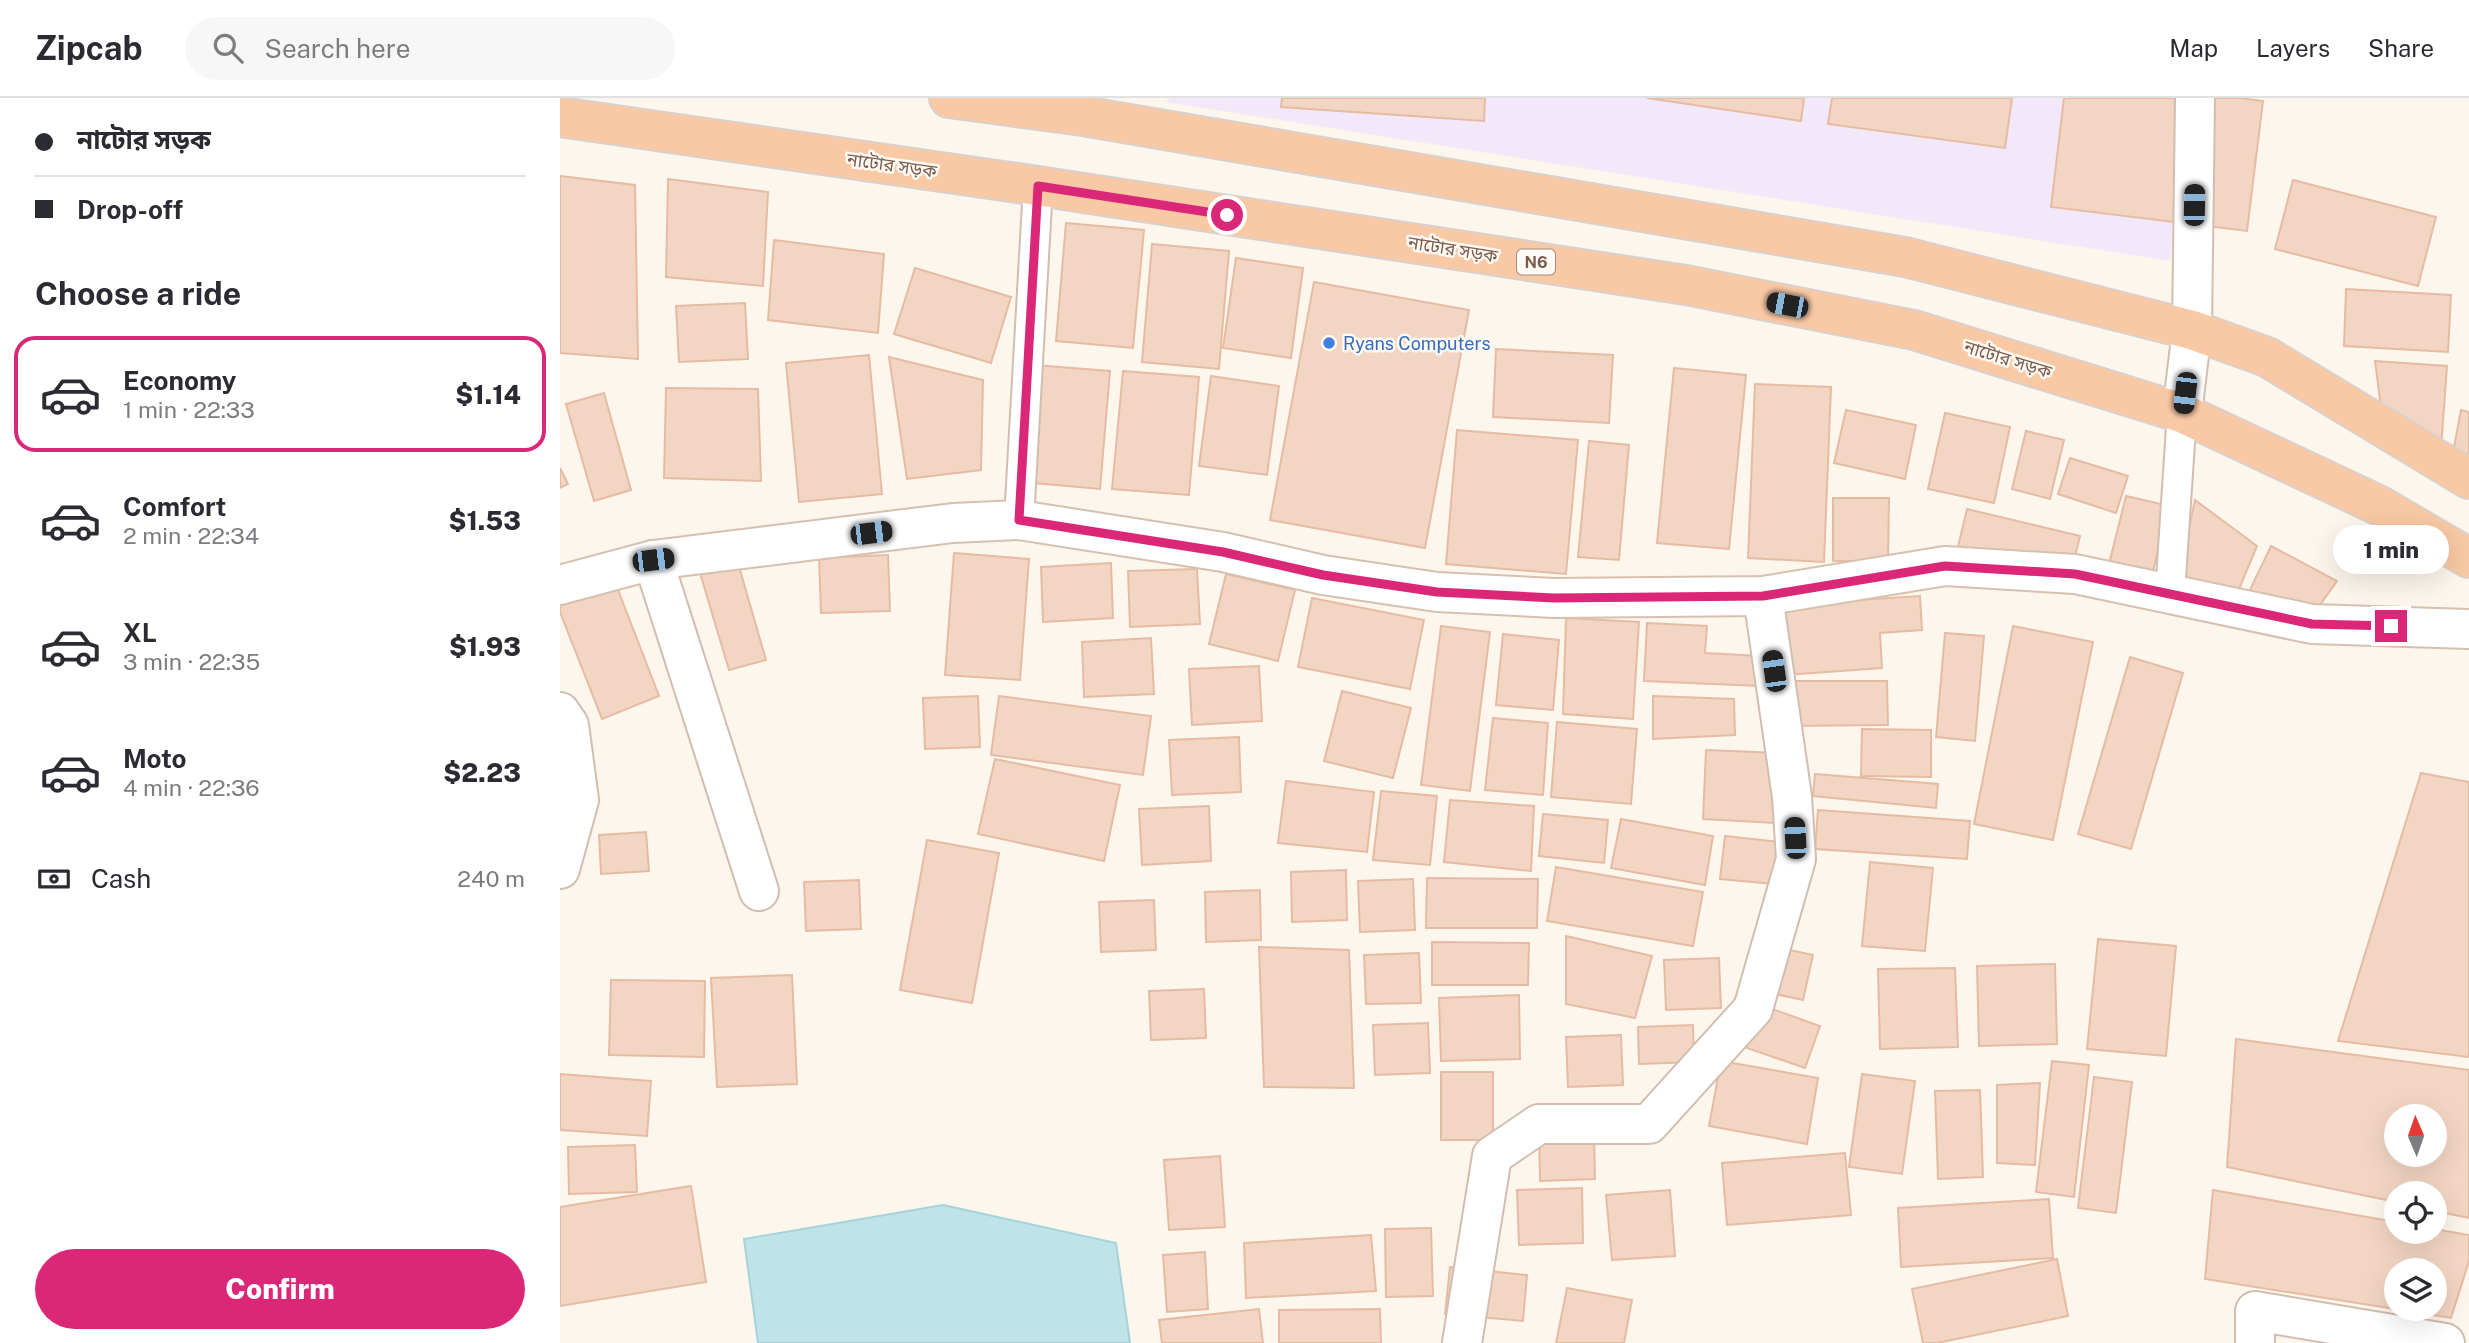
<!DOCTYPE html>
<html lang="en">
<head>
<meta charset="utf-8">
<style>
  :root { --surface:#fff; --page:#f7f7f7; --text:#2b2b33; --muted:#7c7c81; --line:#e1e1e2; --accent:#db2777 }
  body { margin:0; font-family:"Public Sans","Noto Sans Bengali",sans-serif; background:var(--page); color:var(--text); height:100vh; display:flex; flex-direction:column; font-size:26px; white-space:nowrap }
  * { box-sizing:border-box; margin:0 }
  p { font-size:23px; color:var(--muted) }
  .icon { flex:none; width:38px; height:38px; fill:none; stroke:currentColor; stroke-width:2; stroke-linecap:round; stroke-linejoin:round }
  .map { position:relative; flex:1; overflow:hidden }
  .panel { display:flex; flex-direction:column; background:var(--surface); width:560px }
  .panel>* { flex:none }
  .banner { display:grid; align-content:center; height:154px; padding:0 35px; background:var(--surface) }
  .needle { width:46px; rotate:358deg }
  .tools { position:absolute; left:1824px; top:1006px; display:grid; gap:14px }
  .tools a { display:grid; place-items:center; width:63px; height:63px; border-radius:50%; background:var(--surface); box-shadow:0 7px 28px #0002; font-size:35px }
  .end { position:absolute; width:32px; height:32px; margin:-16px; border:9px solid #db2777; background:#fff; box-shadow:0 0 0 4px #fff }
  .from { border-radius:50% }
  .bubble { position:absolute; height:49px; border-radius:24px; background:var(--surface); box-shadow:0 7px 28px #0002; font-size:23px; font-weight:800; line-height:49px; text-align:center }
  .car { position:absolute; width:21px; height:42px; margin:-21px -10px; border-radius:9px; box-shadow:0 0 5px 2px #0007; background:linear-gradient(#222 24%,#8ab4d8 0 40%,#222 0 76%,#8ab4d8 0 86%,#222 0) }
  .banner b { display:flex; align-items:center; gap:24px; height:66px; font-size:26px }
  .banner b+b { border-top:2px solid var(--line) }
  .banner i { width:18px; height:18px; background:var(--text) }
  ul { padding:0; list-style:none }
  li { display:flex; align-items:center; gap:21px; height:116px; margin:0 14px 10px; padding:0 21px; border:4px solid transparent; border-radius:21px }
  li div { flex:1 }
  li b { display:block; font-size:26px }
  li em { font-style:normal; font-weight:800 }
  li.selected { border-color:var(--accent) }
  li>.icon { width:63px; height:63px; stroke-width:1.5 }
  h2 { padding:0 35px; font-size:32px; line-height:84px }
  .pay { display:flex; align-items:center; gap:18px; height:77px; padding:0 35px; font-size:26px }
  .pay p { margin-inline-start:auto }
  .button { display:flex; gap:14px; margin-top:auto; padding:14px 35px }
  .button a { flex:1; height:80px; border-radius:42px; background:var(--accent); color:#fff; font-size:28px; font-weight:800; line-height:80px; text-align:center }
  header { display:flex; align-items:center; gap:42px; box-sizing:border-box; height:98px; padding:0 35px; background:var(--surface); border-bottom:2px solid var(--line) }
  header strong { font-size:33px }
  nav { display:flex; gap:38px; margin-inline-start:auto; font-size:24px }
  .search { width:490px; height:63px; background:var(--page); display:flex; align-items:center; gap:18px; box-sizing:border-box; padding:0 24px; border-radius:38px; color:var(--muted); font-size:26px }
  main { display:flex; flex:1; min-height:0 }
  .map>svg:first-child { display:block }
  .education { fill:#f3e8fa }
  .water { fill:#bfe3e8; stroke:#a5d3da; stroke-width:2 }
  .building { fill:#f3d5c3; stroke:#e6bba3; stroke-width:2; fill-rule:evenodd }
  .lines { fill:none; stroke-linecap:round; stroke-linejoin:round }
  .service-casing { stroke:#d1beb0; stroke-width:32 }
  .minor-casing { stroke:#d1beb0; stroke-width:42 }
  .tertiary-casing { stroke:#d1beb0; stroke-width:42 }
  .secondary-casing { stroke:#d6c0b0; stroke-width:42 }
  .trunk-casing { stroke:#dad1cd; stroke-width:42 }
  .service { stroke:#fff; stroke-width:28 }
  .minor { stroke:#fff; stroke-width:38 }
  .tertiary { stroke:#fff; stroke-width:38 }
  .secondary { stroke:#fff; stroke-width:38 }
  .trunk { stroke:#f9c8a4; stroke-width:38 }
  .route { stroke:#db2777; stroke-width:9 }
  .shop-dot { fill:#3f7fe0; stroke:#fffaf3; stroke-width:2.5 }
  .labels { text-anchor:middle; dominant-baseline:central; stroke-width:5; stroke-linejoin:round; paint-order:stroke }
  .shield { fill:#fffaf3; stroke:#a28b7f; stroke-width:2 }
  .shield-label { font-size:16px; font-weight:bold; fill:#7a5c4d }
  .street-label { font-size:18px; fill:#7a5c4d; stroke:#fffaf3 }
  .shop-label { font-size:18px; fill:#366cbe; stroke:#fffaf3; text-anchor:start }
</style>
</head>
<body>
<header>
<strong>Zipcab</strong>
<div class="search"><svg class="icon" aria-label="search" viewBox="0 0 24 24"><circle cx="10" cy="10" r="6"/><path d="M15 15l6 6"/></svg>Search here</div>
<nav><a>Map</a><a>Layers</a><a>Share</a></nav>
</header>
<main>
<section class="panel">
<div class="banner">
<b><i class="from"></i>নাটোর সড়ক</b>
<b><i></i>Drop-off</b>
</div>
<h2>Choose a ride</h2>
<ul>
<li class="selected"><svg class="icon" aria-label="car" viewBox="0 0 24 24"><path d="M5 17H2v-5l4-1 3-4h7l3 4 3 1v5h-3M9 17h6M6 11h13"/><circle cx="7" cy="17" r="2"/><circle cx="17" cy="17" r="2"/></svg><div><b>Economy</b><p>1 min · 22:33</p></div><em>$1.14</em></li>
<li><svg class="icon" aria-label="car" viewBox="0 0 24 24"><path d="M5 17H2v-5l4-1 3-4h7l3 4 3 1v5h-3M9 17h6M6 11h13"/><circle cx="7" cy="17" r="2"/><circle cx="17" cy="17" r="2"/></svg><div><b>Comfort</b><p>2 min · 22:34</p></div><em>$1.53</em></li>
<li><svg class="icon" aria-label="car" viewBox="0 0 24 24"><path d="M5 17H2v-5l4-1 3-4h7l3 4 3 1v5h-3M9 17h6M6 11h13"/><circle cx="7" cy="17" r="2"/><circle cx="17" cy="17" r="2"/></svg><div><b>XL</b><p>3 min · 22:35</p></div><em>$1.93</em></li>
<li><svg class="icon" aria-label="car" viewBox="0 0 24 24"><path d="M5 17H2v-5l4-1 3-4h7l3 4 3 1v5h-3M9 17h6M6 11h13"/><circle cx="7" cy="17" r="2"/><circle cx="17" cy="17" r="2"/></svg><div><b>Moto</b><p>4 min · 22:36</p></div><em>$2.23</em></li>
</ul>
<div class="pay"><svg class="icon" aria-label="cash" viewBox="0 0 24 24"><path d="M3 7h18v10H3z"/><circle cx="12" cy="12" r="2"/></svg>Cash<p>240 m</p></div>
<div class="button"><a>Confirm</a></div>
</section>
<div class="map">
<svg width="1909" height="1245" viewBox="0 0 1909 1245">
  <rect width="100%" height="100%" fill="#fdf6ec"/>
  <polygon class="education" points="609,0 1625,0 1610,163 606,4"/>
  <polygon class="water" points="383,1107 556,1145 570,1245 198,1245 184,1141"/>
  <g class="building">
    <polygon points="722,0 925,0 924,23 721,9"/>
    <polygon points="1087,0 1244,0 1241,23"/>
    <polygon points="1272,0 1452,0 1445,50 1268,26"/>
    <polygon points="1504,0 1680,0 1703,3 1687,133 1491,109"/>
    <polygon points="0,78 75,87 78,261 0,255"/>
    <polygon points="108,81 208,94 203,188 106,179"/>
    <polygon points="1733,82 1876,119 1858,188 1715,151"/>
    <polygon points="506,125 584,132 573,250 496,243"/>
    <polygon points="214,142 324,156 318,235 208,222"/>
    <polygon points="592,146 669,153 659,271 582,264"/>
    <polygon points="676,160 743,170 731,260 663,250"/>
    <polygon points="355,170 451,199 431,265 334,236"/>
    <polygon points="754,184 909,212 865,450 710,422"/>
    <polygon points="1786,191 1891,197 1888,254 1784,248"/>
    <polygon points="185,205 188,261 119,264 116,208"/>
    <polygon points="936,251 1053,257 1049,325 933,319"/>
    <polygon points="309,257 322,396 239,404 226,265"/>
    <polygon points="329,259 423,282 421,372 347,381"/>
    <polygon points="1815,263 1887,268 1881,351 1822,317"/>
    <polygon points="474,267 550,273 540,391 463,384"/>
    <polygon points="1114,270 1186,277 1169,451 1097,445"/>
    <polygon points="563,273 639,279 629,397 552,391"/>
    <polygon points="651,278 719,288 707,377 639,368"/>
    <polygon points="1195,286 1271,289 1264,464 1188,460"/>
    <polygon points="106,290 198,291 201,383 104,380"/>
    <polygon points="44,295 71,392 34,403 6,306"/>
    <polygon points="1286,312 1356,327 1345,381 1274,365"/>
    <polygon points="1901,312 1909,314 1909,364 1893,355"/>
    <polygon points="1385,315 1450,329 1434,405 1368,391"/>
    <polygon points="897,332 1018,342 1006,476 886,466"/>
    <polygon points="1466,333 1504,342 1490,401 1452,391"/>
    <polygon points="1029,343 1069,347 1059,462 1018,459"/>
    <polygon points="1510,360 1568,378 1556,415 1498,396"/>
    <polygon points="0,370 8,386 0,390"/>
    <polygon points="1566,398 1609,408 1591,481 1548,470"/>
    <polygon points="1273,400 1329,400 1328,463 1273,463"/>
    <polygon points="1635,402 1697,448 1674,503 1617,487"/>
    <polygon points="1407,411 1520,438 1509,484 1396,457"/>
    <polygon points="1711,448 1777,483 1752,518 1686,500"/>
    <polygon points="394,455 469,461 460,582 385,577"/>
    <polygon points="328,457 330,513 261,515 259,460"/>
    <polygon points="178,465 206,562 169,572 140,475"/>
    <polygon points="551,465 553,520 483,524 481,469"/>
    <polygon points="637,471 640,526 570,529 568,473"/>
    <polygon points="666,476 735,492 718,563 649,546"/>
    <polygon points="55,484 99,598 42,621 0,514 0,506"/>
    <polygon points="1360,498 1362,532 1320,535 1322,570 1225,577 1220,507"/>
    <polygon points="752,500 864,522 850,591 738,569"/>
    <polygon points="1006,520 1079,524 1073,621 1003,616"/>
    <polygon points="1087,525 1147,528 1145,555 1200,558 1199,588 1084,583"/>
    <polygon points="881,528 930,534 910,693 861,687"/>
    <polygon points="1453,528 1533,544 1493,742 1414,726"/>
    <polygon points="1385,535 1424,538 1415,643 1376,639"/>
    <polygon points="943,536 999,542 993,612 936,607"/>
    <polygon points="591,540 594,596 524,599 522,544"/>
    <polygon points="1570,559 1623,575 1571,751 1518,736"/>
    <polygon points="699,568 702,623 632,627 629,571"/>
    <polygon points="1227,583 1327,583 1328,627 1227,628"/>
    <polygon points="782,593 851,610 833,680 764,663"/>
    <polygon points="418,598 420,649 365,651 363,600"/>
    <polygon points="439,598 591,618 583,677 431,657"/>
    <polygon points="1093,598 1174,601 1175,637 1093,641"/>
    <polygon points="933,620 988,625 983,697 925,692"/>
    <polygon points="997,624 1077,631 1071,706 991,699"/>
    <polygon points="1302,631 1371,632 1371,679 1301,678"/>
    <polygon points="679,639 681,694 612,697 609,642"/>
    <polygon points="1146,652 1219,655 1215,725 1143,721"/>
    <polygon points="435,661 560,687 544,763 418,736"/>
    <polygon points="1861,675 1909,684 1909,959 1778,943"/>
    <polygon points="1255,676 1378,686 1376,710 1253,698"/>
    <polygon points="726,683 814,694 807,754 718,745"/>
    <polygon points="821,693 877,698 870,767 813,762"/>
    <polygon points="890,702 974,708 971,773 884,764"/>
    <polygon points="649,708 651,763 582,767 579,711"/>
    <polygon points="1258,712 1410,723 1407,761 1255,751"/>
    <polygon points="983,716 1048,722 1044,765 979,758"/>
    <polygon points="1061,721 1153,738 1145,787 1051,770"/>
    <polygon points="86,734 89,773 41,776 39,737"/>
    <polygon points="1165,738 1230,745 1226,787 1160,781"/>
    <polygon points="367,742 439,755 412,905 340,892"/>
    <polygon points="1310,764 1373,770 1365,853 1302,848"/>
    <polygon points="996,769 1143,794 1133,848 987,823"/>
    <polygon points="786,772 787,822 732,824 731,774"/>
    <polygon points="867,780 978,781 977,830 866,830"/>
    <polygon points="853,781 855,832 800,834 798,783"/>
    <polygon points="299,782 301,831 246,833 244,784"/>
    <polygon points="700,792 701,842 646,844 645,794"/>
    <polygon points="594,802 596,852 541,854 539,804"/>
    <polygon points="1006,838 1092,858 1075,920 1006,906"/>
    <polygon points="1538,841 1616,848 1606,958 1527,951"/>
    <polygon points="872,844 969,845 968,887 872,887"/>
    <polygon points="1197,845 1253,857 1243,902 1187,890"/>
    <polygon points="699,849 789,852 794,990 704,989"/>
    <polygon points="859,855 861,905 806,906 804,857"/>
    <polygon points="1159,860 1161,910 1106,912 1104,862"/>
    <polygon points="1495,866 1497,946 1419,948 1417,868"/>
    <polygon points="1395,870 1398,949 1320,951 1318,871"/>
    <polygon points="232,877 237,986 157,989 151,880"/>
    <polygon points="51,882 145,883 144,959 49,957"/>
    <polygon points="644,891 646,940 591,942 589,893"/>
    <polygon points="959,897 960,961 881,963 879,900"/>
    <polygon points="1176,898 1260,928 1245,970 1161,941"/>
    <polygon points="868,925 870,975 815,977 813,927"/>
    <polygon points="1133,927 1134,964 1079,966 1078,929"/>
    <polygon points="1061,937 1063,987 1008,989 1006,939"/>
    <path d="M 1676,941 L 1909,972 L 1909,1120 L 1874,1113 L 1874,1096 L 1836,1096 L 1836,1104 L 1667,1069 ZM 1836,1018 L 1874,1018 L 1874,1057 L 1836,1057 Z"/>
    <polygon points="1161,963 1258,980 1247,1046 1149,1028"/>
    <polygon points="1492,963 1529,967 1514,1099 1476,1094"/>
    <rect x="881" y="974" width="52" height="68"/>
    <polygon points="0,976 91,983 87,1038 0,1032"/>
    <polygon points="1302,976 1355,983 1342,1076 1289,1069"/>
    <polygon points="1534,979 1572,984 1556,1115 1518,1110"/>
    <polygon points="1480,985 1475,1067 1437,1065 1437,987"/>
    <polygon points="1420,992 1423,1079 1378,1081 1375,993"/>
    <polygon points="1034,1032 1035,1081 980,1083 979,1034"/>
    <polygon points="75,1047 77,1094 9,1096 8,1049"/>
    <polygon points="1285,1055 1291,1117 1167,1127 1162,1065"/>
    <polygon points="660,1058 665,1129 609,1132 604,1062"/>
    <polygon points="131,1088 146,1184 0,1208 0,1109"/>
    <polygon points="1022,1090 1023,1145 959,1147 957,1092"/>
    <polygon points="1110,1092 1115,1158 1052,1162 1046,1097"/>
    <path d="M 1653,1092 L 1836,1124 L 1836,1134 L 1874,1134 L 1874,1131 L 1909,1137 L 1909,1163 L 1891,1220 L 1645,1181 ZM 1836,1172 L 1874,1172 L 1874,1211 L 1836,1211 Z"/>
    <polygon points="1489,1101 1493,1160 1341,1169 1338,1110"/>
    <polygon points="871,1130 873,1198 826,1199 825,1131"/>
    <polygon points="811,1137 816,1193 686,1200 684,1145"/>
    <polygon points="645,1154 648,1211 607,1214 603,1157"/>
    <polygon points="1497,1161 1508,1218 1377,1245 1363,1245 1352,1191"/>
    <polygon points="890,1169 967,1177 963,1223 885,1216"/>
    <polygon points="1007,1190 1072,1202 1064,1245 996,1245"/>
    <polygon points="699,1211 703,1245 602,1245 599,1222"/>
    <polygon points="820,1211 821,1245 719,1245 719,1212"/>
  </g>
  <g class="lines">
    <g class="service-casing">
      <g id="service">
        <polyline points="459,422 478,88"/>
        <polyline points="1610,495 1622,315"/>
      </g>
    </g>
    <g class="minor-casing">
      <g id="minor">
        <polyline points="93,462 199,793"/>
        <polyline points="0,614 9,627 19,702 0,771"/>
        <polyline points="902,1245 932,1058 979,1026 1089,1026 1193,911 1236,761 1232,699 1203,498"/>
        <polyline points="1695,1245 1695,1213 1885,1245"/>
      </g>
    </g>
    <g class="tertiary-casing">
      <polyline id="tertiary" points="1622,315 1632,232 1635,0"/>
    </g>
    <g class="secondary-casing">
      <polyline id="secondary" points="0,487 93,462 393,425 459,422 663,454 763,477 877,494 994,500 1203,498 1385,468 1515,476 1752,526 1909,531"/>
    </g>
    <g class="trunk-casing">
      <g id="trunk">
        <polyline points="389,0 523,18 1345,159 1632,232 1707,259 1909,381"/>
        <polyline points="0,19 478,88 1126,187 1354,232 1622,315 1818,407 1909,460"/>
      </g>
    </g>
    <use href="#service" class="service"/>
    <use href="#minor" class="minor"/>
    <use href="#tertiary" class="tertiary"/>
    <use href="#secondary" class="secondary"/>
    <use href="#trunk" class="trunk"/>
  </g>
  <g class="lines">
    <polyline class="route" points="667,117 478,88 459,422 663,454 763,477 877,494 994,500 1203,498 1385,468 1515,476 1752,526 1831,528"/>
  </g>
  <circle class="shop-dot" cx="769" cy="245" r="7"/>
  <g class="labels">
    <rect class="shield" x="957" y="151.5" width="38" height="25" rx="5"/>
    <g class="shield-label">
      <text x="976" y="164">N6</text>
    </g>
    <g class="street-label">
      <text transform="translate(332 67) rotate(8)">নাটোর সড়ক</text>
      <text transform="translate(893 151) rotate(9)">নাটোর সড়ক</text>
      <text transform="translate(1448 261) rotate(17)">নাটোর সড়ক</text>
    </g>
    <g class="shop-label">
      <text x="783" y="245">Ryans Computers</text>
    </g>
  </g>
</svg>
<div class="tools">
<a><svg class="needle" viewBox="-14 -14 28 28"><path d="M0-13l5 13h-10z" fill="#e53935"/><path d="M0 13l5-13h-10z" fill="#7c7c81"/></svg></a>
<a><svg class="icon" aria-label="locate" viewBox="0 0 24 24"><circle cx="12" cy="12" r="6"/><path d="M12 2v4M12 18v4M2 12h4M18 12h4"/></svg></a>
<a><svg class="icon" aria-label="layers" viewBox="0 0 24 24"><path d="M12 4l9 5-9 5-9-5zM3 14l9 5 9-5"/></svg></a>
</div>
<i class="end from" style="left:667px;top:117px"></i>
<i class="end" style="left:1831px;top:528px"></i>
<div class="bubble" style="left:1773px;top:427px;width:116px">1 min</div>
<i class="car" style="left:1634px;top:107px;rotate:1deg"></i>
<i class="car" style="left:1227px;top:207px;rotate:281deg"></i>
<i class="car" style="left:1625px;top:295px;rotate:187deg"></i>
<i class="car" style="left:311px;top:435px;rotate:83deg"></i>
<i class="car" style="left:93px;top:462px;rotate:83deg"></i>
<i class="car" style="left:1214px;top:573px;rotate:352deg"></i>
<i class="car" style="left:1235px;top:740px;rotate:357deg"></i>
</div>
</main>
</body>
</html>
